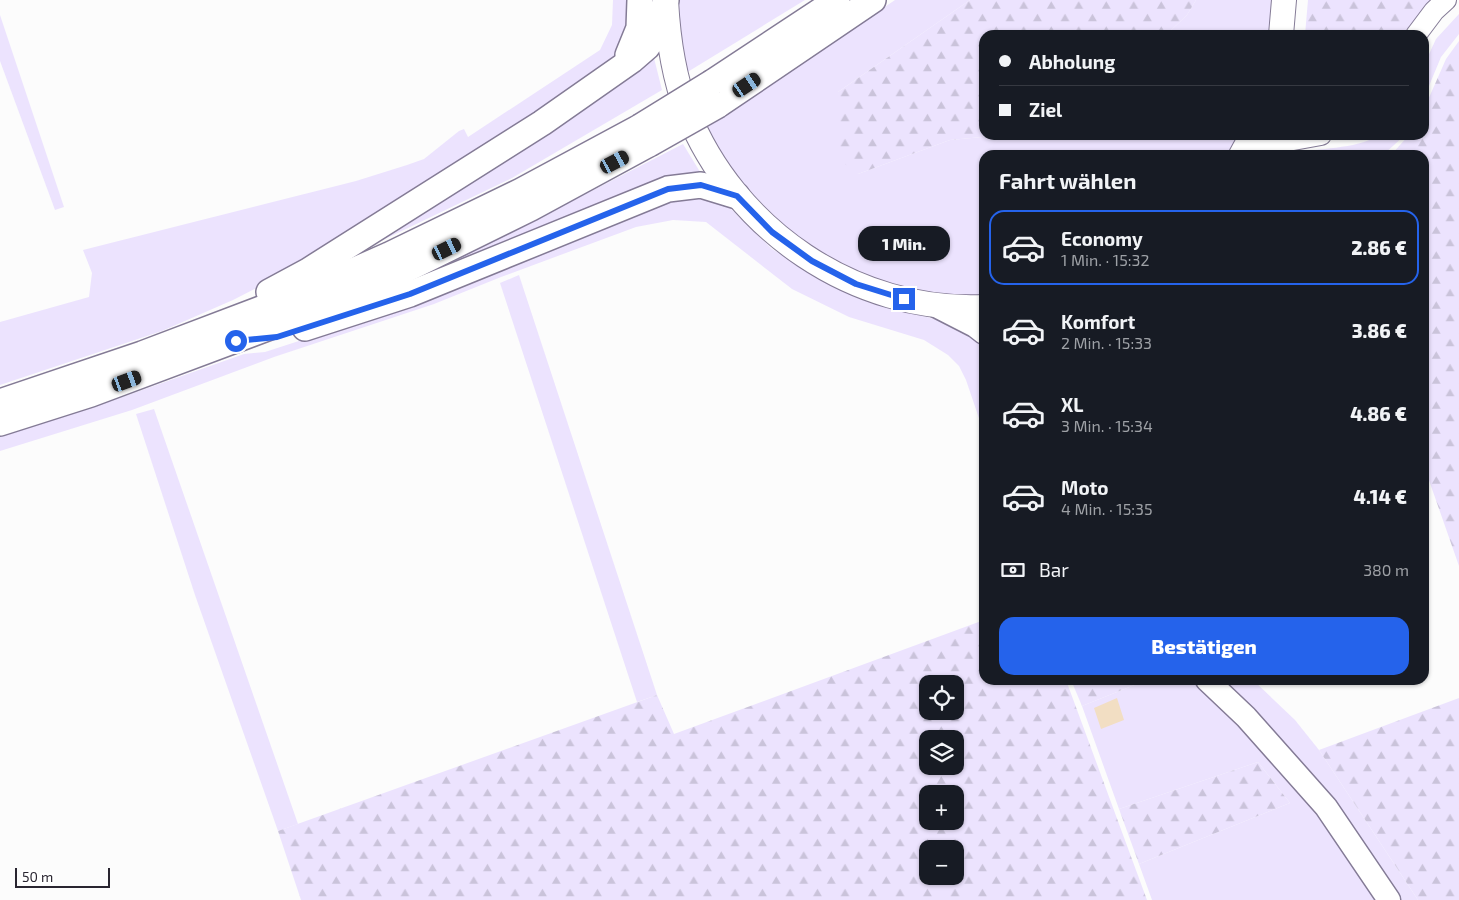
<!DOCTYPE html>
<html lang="de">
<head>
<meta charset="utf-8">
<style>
  :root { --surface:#171b24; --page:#20242c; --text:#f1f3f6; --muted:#9ea1a6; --line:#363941; --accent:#2563eb }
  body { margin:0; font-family:"Exo 2",sans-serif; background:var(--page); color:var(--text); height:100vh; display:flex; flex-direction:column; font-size:19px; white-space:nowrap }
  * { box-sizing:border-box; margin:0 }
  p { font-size:16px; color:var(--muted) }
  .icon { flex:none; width:28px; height:28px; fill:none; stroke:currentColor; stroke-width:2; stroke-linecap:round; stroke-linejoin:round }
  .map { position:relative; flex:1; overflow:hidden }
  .side { position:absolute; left:979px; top:150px; width:450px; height:535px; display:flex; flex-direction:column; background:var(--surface); border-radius:15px; box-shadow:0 1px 4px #0004 }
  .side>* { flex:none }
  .banner { position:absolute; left:979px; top:30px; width:450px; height:110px; border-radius:15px; box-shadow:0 1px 4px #0004; display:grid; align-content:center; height:110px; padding:0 20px; background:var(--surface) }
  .fabs { position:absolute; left:919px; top:675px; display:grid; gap:10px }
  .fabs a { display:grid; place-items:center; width:45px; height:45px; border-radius:10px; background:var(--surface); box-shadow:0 1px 4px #0004; font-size:25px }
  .scale { position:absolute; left:15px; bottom:12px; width:95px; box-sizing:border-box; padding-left:5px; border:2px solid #292530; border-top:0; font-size:14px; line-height:18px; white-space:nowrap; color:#292530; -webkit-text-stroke:4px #fff; paint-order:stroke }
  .end { position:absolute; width:22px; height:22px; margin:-11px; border:6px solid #2563eb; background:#fff; box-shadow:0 0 0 2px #fff }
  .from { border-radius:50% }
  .bubble { position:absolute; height:35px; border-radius:15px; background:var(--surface); box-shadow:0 1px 4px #0004; font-size:16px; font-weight:800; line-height:35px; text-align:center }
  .car { position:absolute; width:15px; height:30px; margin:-15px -8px; border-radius:6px; box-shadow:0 0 4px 1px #0007; background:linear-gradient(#222 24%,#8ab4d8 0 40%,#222 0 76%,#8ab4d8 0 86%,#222 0) }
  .banner b { display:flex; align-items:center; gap:18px; height:48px; font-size:19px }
  .banner b+b { border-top:1px solid var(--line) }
  .banner i { width:12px; height:12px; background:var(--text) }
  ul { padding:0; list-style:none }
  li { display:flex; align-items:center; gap:15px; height:75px; margin:0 10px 8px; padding:0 10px; border:2px solid transparent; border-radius:15px }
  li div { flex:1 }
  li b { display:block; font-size:19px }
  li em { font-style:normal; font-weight:800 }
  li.current { border-color:var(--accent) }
  li>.icon { width:45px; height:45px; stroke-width:1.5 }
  h2 { padding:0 20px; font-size:22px; line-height:60px }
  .pay { display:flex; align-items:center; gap:12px; height:55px; padding:0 20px; font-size:19px }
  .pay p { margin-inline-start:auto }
  .cta { display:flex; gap:10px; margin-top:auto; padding:10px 20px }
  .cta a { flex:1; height:58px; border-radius:15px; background:var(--accent); color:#fff; font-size:20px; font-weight:800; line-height:58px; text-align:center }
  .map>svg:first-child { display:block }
  .green { fill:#ece3fe }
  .forest { fill:url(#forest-firs); fill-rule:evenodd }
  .building { fill:#f2dec3 }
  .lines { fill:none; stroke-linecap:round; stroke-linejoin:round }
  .secondary-casing { stroke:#847b96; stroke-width:22 }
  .primary-casing { stroke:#847b96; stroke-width:25 }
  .trunk-casing { stroke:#847b96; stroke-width:26 }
  .motorway-casing { stroke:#847b96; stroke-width:28 }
  .secondary { stroke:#fff; stroke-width:20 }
  .primary { stroke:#fff; stroke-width:22 }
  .trunk { stroke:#fff; stroke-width:24 }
  .motorway { stroke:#fff; stroke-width:25 }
  .motorway-bridge-casing { stroke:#847b96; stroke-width:28; stroke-linecap:butt }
  .motorway-bridge { stroke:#fff; stroke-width:25 }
  .route { stroke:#2563eb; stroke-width:6 }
</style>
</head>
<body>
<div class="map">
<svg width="1459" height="900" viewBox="0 0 1459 900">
  <defs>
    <pattern id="forest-firs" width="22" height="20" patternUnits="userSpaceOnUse" patternTransform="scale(1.25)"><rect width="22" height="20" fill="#ece3fe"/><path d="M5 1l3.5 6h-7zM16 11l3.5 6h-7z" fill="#cac3da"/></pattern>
  </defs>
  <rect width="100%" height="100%" fill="#fcfcfc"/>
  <g class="green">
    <polygon points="613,0 634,0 622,49 594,80 307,262 233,300 162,331 0,385 0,322 89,297 92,273 83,250 356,181 407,165 424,159 459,131 464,129 468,137 600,50 612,25"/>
    <polygon points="674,0 805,0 681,76"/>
    <polygon points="895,0 970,0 838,92 858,174 950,140 1004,135 1241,135 1229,155 984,155 984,300 941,298 842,272 760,211 701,131"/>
    <polygon points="1196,0 1277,0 1273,35 1166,35 1187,15"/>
    <polygon points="1459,14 1459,34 1441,57 1424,98 1424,65 1436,39"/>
    <polygon points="0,15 64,207 55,210 0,61"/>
    <polygon points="653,54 662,90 512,178 333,264"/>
    <path d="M 1380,135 L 1405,135 L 1383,155 L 1291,155 C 1321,146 1352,151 1380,135 Z"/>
    <polygon points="683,144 705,180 404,288 400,279 537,219"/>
    <polygon points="692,192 725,203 772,249 835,287 869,302 946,322 984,339 984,433 966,380 959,366 948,355 924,340 849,317 792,289 706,222 673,220 636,227 501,277 434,304 274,357 132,410 0,451 0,434 97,406 244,354 265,352 345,326"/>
    <polygon points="519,275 657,695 637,702 500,283"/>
    <polygon points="154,409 298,824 278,831 195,595 136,414"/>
    <polygon points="1147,680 1197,680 1275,756 1381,900 1152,900 1139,864 1290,803 1258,762 1119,809 1082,706"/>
    <polygon points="1216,680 1253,680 1295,720 1319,750 1418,900 1397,900"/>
  </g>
  <g class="forest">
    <polygon points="970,0 1196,0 1187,15 1166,35 984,35 984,135 1004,135 950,140 858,174 840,160 838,92"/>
    <polygon points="1308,0 1432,0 1402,35 1305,35"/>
    <polygon points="1459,41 1459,566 1424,466 1424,155 1391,155 1409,135 1424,135 1424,109 1446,59"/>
    <path d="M 984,620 L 984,680 L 1066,680 L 1147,900 L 301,900 L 278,831 L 657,695 L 674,734 ZM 928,684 L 955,684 L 955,711 L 928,711 ZM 928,739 L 955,739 L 955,766 L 928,766 ZM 928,794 L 955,794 L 955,821 L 928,821 ZM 928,849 L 955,849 L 955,876 L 928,876 Z"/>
    <polygon points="1071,680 1147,680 1082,706"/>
    <polygon points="1459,698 1459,900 1418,900 1319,750"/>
    <polygon points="1258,762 1290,803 1139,864 1119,809"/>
  </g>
  <polygon class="building" points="1117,698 1124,720 1101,729 1094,708"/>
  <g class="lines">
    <g class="secondary-casing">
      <g id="secondary">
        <polyline points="1416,35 1434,11 1446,0"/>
        <polyline points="1256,155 1277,143 1321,135"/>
      </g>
    </g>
    <g class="primary-casing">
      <g id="primary">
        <polyline points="934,305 975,326 984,333"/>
        <polyline points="1207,680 1246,717 1326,807 1389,900"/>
      </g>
    </g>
    <g class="trunk-casing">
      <g id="trunk">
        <path d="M 666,0 C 668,38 673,75 687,111 C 734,230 855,313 984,307"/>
        <polyline points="1281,35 1284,0"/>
        <polyline points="1241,155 1252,135"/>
      </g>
    </g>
    <g class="motorway-casing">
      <g id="motorway">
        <polyline points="628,55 639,28 640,0"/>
        <polyline points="713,82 837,0"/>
        <polyline points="718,105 873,0"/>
        <polyline points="269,292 308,271 542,123 632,60 647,47 652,40 666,0"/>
        <polyline points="305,328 410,294 668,189 701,185 737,196"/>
        <polyline points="0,402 142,354 303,293 389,255 521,191 640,127"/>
        <polyline points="0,423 91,394 310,312 397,274 531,208 649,144"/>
      </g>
    </g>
    <use href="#secondary" class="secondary"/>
    <use href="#primary" class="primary"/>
    <use href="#trunk" class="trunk"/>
    <use href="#motorway" class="motorway"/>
    <g class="motorway-bridge-casing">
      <g id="motorway-bridge">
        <polyline points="640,127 713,82"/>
        <polyline points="649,144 718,105"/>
      </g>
    </g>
    <use href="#motorway-bridge" class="motorway-bridge"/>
  </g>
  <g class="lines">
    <polyline class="route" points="236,341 277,337 410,294 668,189 701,185 737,196 772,232 812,261 856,284 904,299"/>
  </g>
</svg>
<div class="fabs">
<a><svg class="icon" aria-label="locate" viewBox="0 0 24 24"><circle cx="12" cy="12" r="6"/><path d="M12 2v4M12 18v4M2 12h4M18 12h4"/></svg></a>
<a><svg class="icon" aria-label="layers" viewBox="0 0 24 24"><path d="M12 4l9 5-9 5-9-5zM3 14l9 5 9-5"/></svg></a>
<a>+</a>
<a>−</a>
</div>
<div class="scale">50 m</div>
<i class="end from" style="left:236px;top:341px"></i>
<i class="end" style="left:904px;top:299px"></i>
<div class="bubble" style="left:858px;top:226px;width:92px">1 Min.</div>
<i class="car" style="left:747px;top:85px;rotate:56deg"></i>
<i class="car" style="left:615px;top:162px;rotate:62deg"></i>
<i class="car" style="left:447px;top:249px;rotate:64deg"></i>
<i class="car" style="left:127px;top:381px;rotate:70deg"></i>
<div class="banner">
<b><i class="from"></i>Abholung</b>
<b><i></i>Ziel</b>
</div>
<section class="side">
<h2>Fahrt wählen</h2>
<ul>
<li class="current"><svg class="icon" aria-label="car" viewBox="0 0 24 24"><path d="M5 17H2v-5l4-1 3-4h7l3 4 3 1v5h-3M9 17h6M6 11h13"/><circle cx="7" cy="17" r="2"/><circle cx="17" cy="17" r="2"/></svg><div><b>Economy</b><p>1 Min. · 15:32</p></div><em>2.86 €</em></li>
<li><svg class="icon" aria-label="car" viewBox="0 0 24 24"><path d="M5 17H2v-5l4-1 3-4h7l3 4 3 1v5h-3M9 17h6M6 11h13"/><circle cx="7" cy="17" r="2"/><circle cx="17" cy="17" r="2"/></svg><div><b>Komfort</b><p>2 Min. · 15:33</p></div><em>3.86 €</em></li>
<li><svg class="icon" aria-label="car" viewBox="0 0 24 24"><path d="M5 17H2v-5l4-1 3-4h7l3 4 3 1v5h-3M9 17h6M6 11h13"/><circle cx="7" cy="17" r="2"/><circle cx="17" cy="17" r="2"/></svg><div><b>XL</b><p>3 Min. · 15:34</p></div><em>4.86 €</em></li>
<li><svg class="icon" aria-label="car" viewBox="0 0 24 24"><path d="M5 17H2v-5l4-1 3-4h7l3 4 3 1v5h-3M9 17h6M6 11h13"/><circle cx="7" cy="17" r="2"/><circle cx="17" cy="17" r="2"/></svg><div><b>Moto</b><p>4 Min. · 15:35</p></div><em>4.14 €</em></li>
</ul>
<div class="pay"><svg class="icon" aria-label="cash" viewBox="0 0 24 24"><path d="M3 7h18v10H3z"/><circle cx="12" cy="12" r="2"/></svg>Bar<p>380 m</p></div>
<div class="cta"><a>Bestätigen</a></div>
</section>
</div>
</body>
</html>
